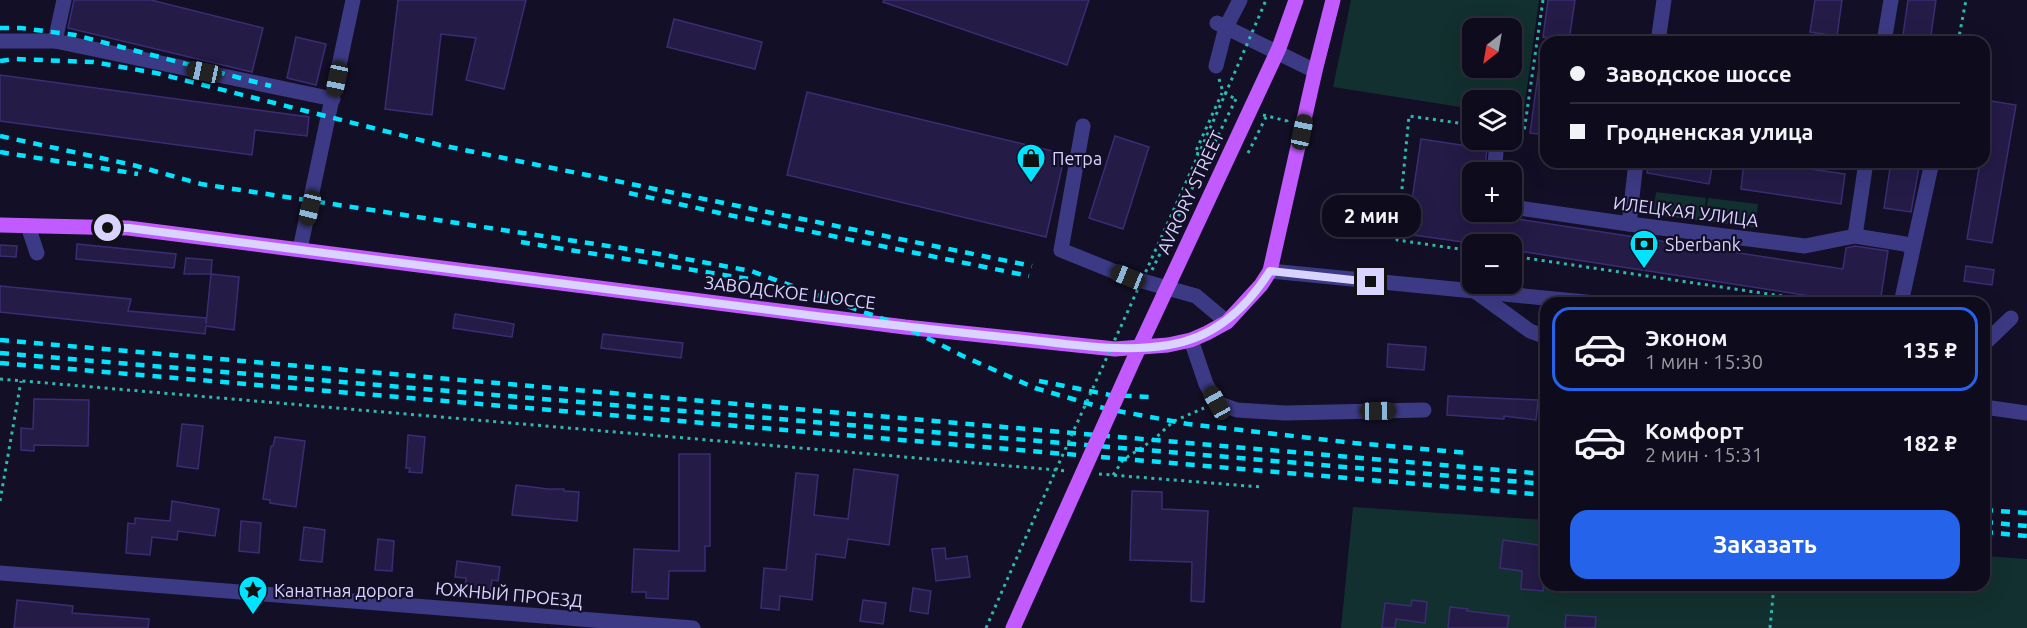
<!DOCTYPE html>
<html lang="ru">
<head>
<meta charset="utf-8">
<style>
  :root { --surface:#0e0b1c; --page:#1c1929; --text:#f1f3f6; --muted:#9b9ba3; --line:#2e2b3b; --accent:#2563eb }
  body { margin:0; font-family:Ubuntu,sans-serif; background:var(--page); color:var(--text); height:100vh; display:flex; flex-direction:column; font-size:22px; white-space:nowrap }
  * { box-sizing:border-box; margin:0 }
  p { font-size:20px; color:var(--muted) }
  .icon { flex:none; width:33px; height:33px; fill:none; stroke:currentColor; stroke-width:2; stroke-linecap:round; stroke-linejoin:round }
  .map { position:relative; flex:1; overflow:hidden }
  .side { position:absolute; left:1540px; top:297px; width:450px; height:294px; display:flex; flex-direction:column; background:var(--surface); border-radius:18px; box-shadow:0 6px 24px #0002,0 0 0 2px var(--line) }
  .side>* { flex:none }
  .hud { position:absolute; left:1540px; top:36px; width:450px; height:132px; border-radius:18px; box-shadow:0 6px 24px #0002,0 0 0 2px var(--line); display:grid; align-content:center; height:132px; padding:0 30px; background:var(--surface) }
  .needle { width:39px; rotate:211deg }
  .fabs { position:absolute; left:1462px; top:18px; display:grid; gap:12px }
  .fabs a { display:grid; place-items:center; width:60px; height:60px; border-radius:12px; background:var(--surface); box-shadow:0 6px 24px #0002,0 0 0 2px var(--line); font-size:30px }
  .end { position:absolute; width:27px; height:27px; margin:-14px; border:8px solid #d9d4ff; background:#111; box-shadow:0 0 0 3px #111 }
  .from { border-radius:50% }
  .bubble { position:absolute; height:42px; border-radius:18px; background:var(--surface); box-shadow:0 6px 24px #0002,0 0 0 2px var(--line); font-size:20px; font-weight:700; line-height:42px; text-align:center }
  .car { position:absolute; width:18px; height:36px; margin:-18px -9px; border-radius:8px; box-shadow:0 0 4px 2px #0007; background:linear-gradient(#222 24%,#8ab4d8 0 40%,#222 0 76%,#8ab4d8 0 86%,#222 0) }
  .hud b { display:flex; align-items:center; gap:21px; height:57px; font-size:22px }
  .hud b+b { border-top:2px solid var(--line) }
  .hud i { width:15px; height:15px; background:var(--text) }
  ul { padding:10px 0 0; list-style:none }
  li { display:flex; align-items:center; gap:18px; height:84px; margin:0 12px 9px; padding:0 18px; border:3px solid transparent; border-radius:18px }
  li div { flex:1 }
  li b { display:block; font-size:22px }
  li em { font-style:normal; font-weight:700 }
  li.active { border-color:var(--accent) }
  li>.icon { width:54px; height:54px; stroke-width:1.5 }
  .action { display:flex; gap:12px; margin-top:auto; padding:12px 30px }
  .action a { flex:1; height:69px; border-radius:18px; background:var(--accent); color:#fff; font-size:24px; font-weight:700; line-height:69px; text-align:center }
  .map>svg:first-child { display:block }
  .green { fill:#12302f; fill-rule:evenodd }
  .building { fill:#241b47; stroke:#3b2d73; stroke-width:1.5 }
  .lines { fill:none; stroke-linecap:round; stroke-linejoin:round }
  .path { stroke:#2fb8b0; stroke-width:3; stroke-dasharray:3 4.5; stroke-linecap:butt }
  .minor { stroke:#3d3a85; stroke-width:15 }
  .major { stroke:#c25bff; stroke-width:15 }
  .rail { stroke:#00e5ff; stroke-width:4.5; stroke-dasharray:9 8; stroke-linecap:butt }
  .path-bridge { stroke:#2fb8b0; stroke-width:3; stroke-dasharray:3 4.5; stroke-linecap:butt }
  .major-bridge { stroke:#c25bff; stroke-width:15 }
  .route { stroke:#d9d4ff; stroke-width:8 }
  .labels { text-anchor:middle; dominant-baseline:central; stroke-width:4.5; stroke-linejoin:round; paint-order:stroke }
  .poi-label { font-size:18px; fill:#d9d4ff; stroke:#130f26; text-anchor:start }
  .street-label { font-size:18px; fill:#d9d4ff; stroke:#130f26 }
</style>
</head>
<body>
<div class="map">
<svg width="2027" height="628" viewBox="0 0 2027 628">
  <rect width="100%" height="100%" fill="#130f26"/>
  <g class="green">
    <path d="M 1351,0 L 1539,0 L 1523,117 L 1512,116 L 1512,100 L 1473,100 L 1473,109 L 1333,87 ZM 1473,28 L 1512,28 L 1512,68 L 1473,68 Z"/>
    <polygon points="1656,192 1706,198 1703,221 1653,215"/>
    <polygon points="1708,198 1758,204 1755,228 1705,221"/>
    <polygon points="1353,507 1546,520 1546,585 1984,585 1985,556 2027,559 2027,628 1341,628"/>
  </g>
  <g class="building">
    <polygon points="74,0 151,0 263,28 252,72 68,28"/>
    <polygon points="398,0 526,0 504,89 466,80 476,38 441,34 432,115 385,109"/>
    <polygon points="884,0 1089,0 1067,65 883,2"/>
    <polygon points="1548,0 1575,0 1569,41 1543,37"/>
    <polygon points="1815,0 1842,0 1837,36 1810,32"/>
    <polygon points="1908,0 1936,0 1930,42 1902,42"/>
    <polygon points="674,19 762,42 755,69 667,47"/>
    <polygon points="296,37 326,44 316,85 287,78"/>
    <polygon points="1539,67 1546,68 1546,135 1530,133"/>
    <polygon points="0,75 309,117 307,136 255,130 252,155 0,121"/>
    <polygon points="807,92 1065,154 1046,237 787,175"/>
    <polygon points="1991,101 2016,105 1992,243 1967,239 1980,162 1984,162 1984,138"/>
    <polygon points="1115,136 1149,147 1123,229 1089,218"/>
    <polygon points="1421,139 1487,149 1485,166 1473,164 1466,211 1843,269 1846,248 1855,246 1888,251 1880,303 1856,303 1512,250 1512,244 1477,244 1407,234"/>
    <polygon points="1649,162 1713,162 1709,184 1647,173"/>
    <polygon points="1744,162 1761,162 1845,174 1841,204 1741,189"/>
    <polygon points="1891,162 1920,162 1911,212 1884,208"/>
    <polygon points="77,244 176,254 174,268 76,259"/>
    <polygon points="0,245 17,246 16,257 0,256"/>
    <polygon points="186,258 212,260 211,274 184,274"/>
    <polygon points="1966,266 1994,270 1992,285 1964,281"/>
    <polygon points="211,274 239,277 234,330 206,326 205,334 0,312 0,286 131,299 128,311 206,318 206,324"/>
    <polygon points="455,314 514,324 512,337 453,328"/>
    <polygon points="603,334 683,343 681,358 601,348"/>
    <polygon points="1388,344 1426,347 1424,370 1387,367"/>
    <polygon points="1448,396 1538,400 1536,420 1504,416 1504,419 1447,415"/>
    <polygon points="34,399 89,400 88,446 34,445 34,451 21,450 21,428 33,429"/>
    <polygon points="182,424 203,426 198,469 177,466"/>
    <polygon points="408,435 425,437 422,473 409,472 410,468 406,468"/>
    <polygon points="275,437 305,441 296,507 270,503 270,500 263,499 271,446 273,446"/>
    <polygon points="679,454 710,454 710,546 705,546 705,571 669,571 668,599 646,598 646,592 632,592 634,549 679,551"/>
    <polygon points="854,469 898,475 889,545 848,539 845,558 816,554 812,600 780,596 779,610 761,608 764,568 786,570 796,473 818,475 814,515 848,519"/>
    <polygon points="516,485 548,489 564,489 564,491 579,492 577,521 512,515"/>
    <polygon points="1132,491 1162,492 1162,509 1208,511 1204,602 1191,601 1192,562 1130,560"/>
    <polygon points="172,501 219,509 215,536 178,531 177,540 152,537 150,555 126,553 128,523 135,524 135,518 170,521"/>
    <polygon points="241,521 261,523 259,553 239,551"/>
    <polygon points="304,527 325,530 322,562 300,560"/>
    <polygon points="378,539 394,541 392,571 375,570"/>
    <polygon points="1503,540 1546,546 1543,591 1521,589 1522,571 1500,568"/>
    <polygon points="945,548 946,559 967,556 970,577 936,581 932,549"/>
    <polygon points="457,561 500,567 498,581 492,580 490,592 465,588 466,578 455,577"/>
    <polygon points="913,588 931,591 928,614 910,611"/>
    <polygon points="17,600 73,606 72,613 149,619 148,628 14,628"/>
    <polygon points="863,600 886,603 883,624 860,621"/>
    <polygon points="1412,600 1427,602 1425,623 1396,619 1395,628 1382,628 1385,603 1411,606"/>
    <polygon points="1450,607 1468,609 1467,611 1509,616 1507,628 1448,628"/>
    <polygon points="1566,615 1596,617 1595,628 1565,628"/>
  </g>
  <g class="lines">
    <g class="path">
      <polyline points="1958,42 1966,0"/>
      <polyline points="1219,79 1223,92 1237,100"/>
      <polyline points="1263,115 1287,121 1286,126"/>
      <polyline points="1473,125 1409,116 1397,240 1473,251"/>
      <polyline points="1512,130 1524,132 1543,0"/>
      <polyline points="1248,153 1266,117"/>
      <polyline points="1199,154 1195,153 1222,93"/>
      <polyline points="1512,256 1802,299"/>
      <polyline points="1152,270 1236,99"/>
      <polyline points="0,379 1068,471"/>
      <polyline points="1099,474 1261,487"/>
      <polyline points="1113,475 1123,460 1153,440 1174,421 1204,408"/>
      <polyline points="0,501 21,381"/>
      <polyline points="1770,628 1774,585"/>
    </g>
    <g class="minor">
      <polyline points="64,0 55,41 333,99"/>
      <polyline points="1217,23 1315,71"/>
      <polyline points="0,41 55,41"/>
      <polyline points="1658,42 1664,0"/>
      <polyline points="1884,42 1891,0"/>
      <polyline points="1216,66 1226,27 1240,0"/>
      <polyline points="1083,126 1061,250 1128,277 1196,296 1227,322"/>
      <polyline points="1494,172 1496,153"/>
      <polyline points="1512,207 1629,224 1805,246 1855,236 1905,244 1912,248"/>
      <polyline points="1629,224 1636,162"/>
      <polyline points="28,226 37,253"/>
      <polyline points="1855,236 1866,162"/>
      <polyline points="300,249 353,0"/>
      <polyline points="1270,271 1596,303"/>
      <polyline points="1476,292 1530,331 1546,337"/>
      <polyline points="1901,303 1932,162"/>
      <polyline points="1191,340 1206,384 1217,403 1237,410 1285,413 1424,410"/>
      <polyline points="1984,344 2011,318"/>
      <polyline points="1984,407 2027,413"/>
      <polyline points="0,573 693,628"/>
    </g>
    <polyline class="major" points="0,225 128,228 905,327 1115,349 1168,345 1191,340 1207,333 1227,322 1261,285 1270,271 1315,71 1333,0"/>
    <g class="rail">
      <polyline points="0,28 21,28 75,35 271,86"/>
      <polyline points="0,61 14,59 93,62 156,73 440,145 1032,266"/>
      <polyline points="0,136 133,165 201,184 654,253 751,271 905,327 965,357 1035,388 1107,409 1188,424 1354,443 1469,453"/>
      <polyline points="0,152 138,174"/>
      <polyline points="629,193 724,214 1029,276"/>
      <polyline points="521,242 749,279"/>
      <polyline points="0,340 1546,474"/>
      <polyline points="0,353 1546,484"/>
      <polyline points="0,363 1546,495"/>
      <polyline points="1039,381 1110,395 1149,397"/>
      <polyline points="1984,510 2027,513"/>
      <polyline points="1984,522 2027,526"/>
      <polyline points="1984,532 2027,536"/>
    </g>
    <path class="path-bridge" d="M 986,628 C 1077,418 1176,211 1266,0"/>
    <polyline class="major-bridge" points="1013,628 1132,363 1279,48 1296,0"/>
  </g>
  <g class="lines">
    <path class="route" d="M 108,228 L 129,228 C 358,257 587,286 816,316 C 884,324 953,332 1022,339 C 1070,344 1120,353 1169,345 C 1214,338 1246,309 1270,271 L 1371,282"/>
  </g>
  <defs>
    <g id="shop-pin" transform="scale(1.5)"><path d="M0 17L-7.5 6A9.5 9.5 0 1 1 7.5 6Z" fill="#00e5ff" stroke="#130f26"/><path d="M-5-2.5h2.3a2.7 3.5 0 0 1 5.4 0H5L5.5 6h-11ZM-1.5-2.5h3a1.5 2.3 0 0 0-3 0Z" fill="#111"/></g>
    <g id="bank-pin" transform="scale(1.5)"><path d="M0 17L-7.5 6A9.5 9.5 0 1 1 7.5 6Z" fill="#00e5ff" stroke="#130f26"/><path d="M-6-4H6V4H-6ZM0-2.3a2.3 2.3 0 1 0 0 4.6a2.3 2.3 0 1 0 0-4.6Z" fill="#111"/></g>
    <g id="sight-pin" transform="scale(1.5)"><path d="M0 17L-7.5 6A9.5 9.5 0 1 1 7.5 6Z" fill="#00e5ff" stroke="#130f26"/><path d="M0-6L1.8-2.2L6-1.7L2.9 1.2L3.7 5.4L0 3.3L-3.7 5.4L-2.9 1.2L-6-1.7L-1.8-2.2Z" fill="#111"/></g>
  </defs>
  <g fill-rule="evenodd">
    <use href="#shop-pin" x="1031" y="158"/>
    <use href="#bank-pin" x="1644" y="244"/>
    <use href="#sight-pin" x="253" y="590"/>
  </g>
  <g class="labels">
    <g class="poi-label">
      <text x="1052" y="158">Петра</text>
      <text x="1665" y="244">Sberbank</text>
      <text x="274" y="590">Канатная дорога</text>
    </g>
    <g class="street-label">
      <text transform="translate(1190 192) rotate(-65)">AVRORY STREET</text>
      <text transform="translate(1686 211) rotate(7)">ИЛЕЦКАЯ УЛИЦА</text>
      <text transform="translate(790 292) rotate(7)">ЗАВОДСКОЕ ШОССЕ</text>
      <text transform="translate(509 594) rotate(5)">ЮЖНЫЙ ПРОЕЗД</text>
    </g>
  </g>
</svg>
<div class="fabs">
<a><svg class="needle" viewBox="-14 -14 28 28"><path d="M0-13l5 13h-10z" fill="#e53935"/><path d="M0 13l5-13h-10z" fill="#9b9ba3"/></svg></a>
<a><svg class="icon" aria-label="layers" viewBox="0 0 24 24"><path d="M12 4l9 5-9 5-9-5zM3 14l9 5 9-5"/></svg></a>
<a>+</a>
<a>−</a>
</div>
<i class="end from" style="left:108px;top:228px"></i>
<i class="end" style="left:1371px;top:282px"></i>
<div class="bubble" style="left:1322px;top:195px;width:99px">2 мин</div>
<i class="car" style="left:204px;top:72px;rotate:282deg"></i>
<i class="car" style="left:337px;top:79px;rotate:192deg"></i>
<i class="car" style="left:1302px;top:132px;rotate:12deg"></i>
<i class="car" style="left:310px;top:208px;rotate:194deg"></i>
<i class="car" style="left:1128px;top:277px;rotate:292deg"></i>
<i class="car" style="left:1217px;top:403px;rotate:331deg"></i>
<i class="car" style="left:1378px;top:411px;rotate:89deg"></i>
<div class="hud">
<b><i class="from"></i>Заводское шоссе</b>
<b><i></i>Гродненская улица</b>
</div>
<section class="side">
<ul>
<li class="active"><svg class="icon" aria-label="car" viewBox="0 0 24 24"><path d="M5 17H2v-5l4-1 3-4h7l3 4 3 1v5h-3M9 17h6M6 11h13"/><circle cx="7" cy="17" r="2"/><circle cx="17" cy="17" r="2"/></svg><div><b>Эконом</b><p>1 мин · 15:30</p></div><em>135 ₽</em></li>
<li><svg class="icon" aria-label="car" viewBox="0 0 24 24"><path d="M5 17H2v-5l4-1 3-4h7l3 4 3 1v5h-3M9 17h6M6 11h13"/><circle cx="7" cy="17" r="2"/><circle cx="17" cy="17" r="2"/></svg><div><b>Комфорт</b><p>2 мин · 15:31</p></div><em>182 ₽</em></li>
</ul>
<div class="action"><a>Заказать</a></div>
</section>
</div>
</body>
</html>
